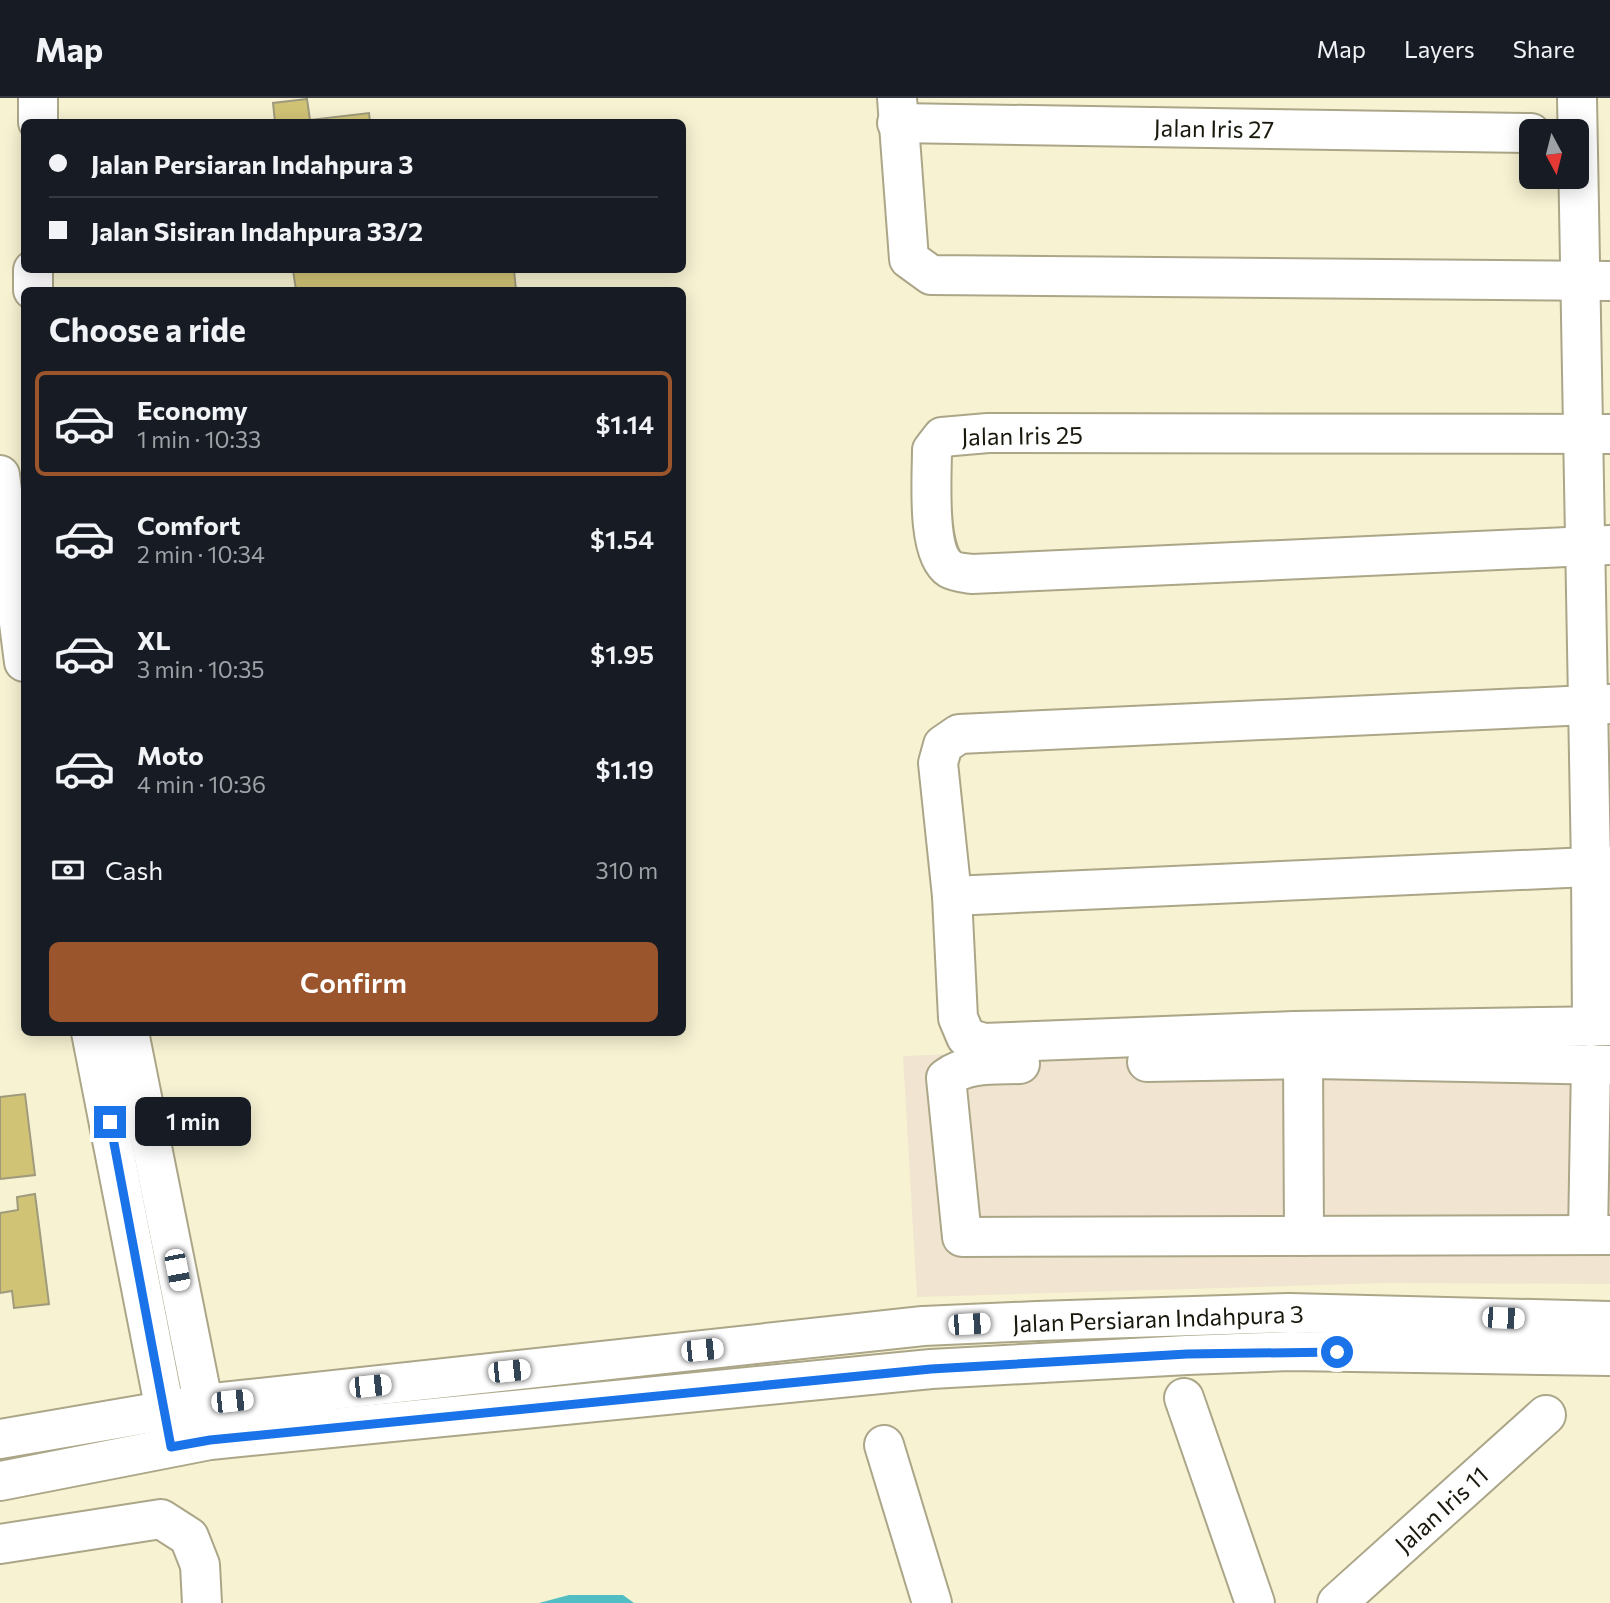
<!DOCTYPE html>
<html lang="en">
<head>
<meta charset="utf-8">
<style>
  :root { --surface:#171b24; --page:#20242c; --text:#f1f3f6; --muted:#9ea1a6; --line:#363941; --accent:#9b552c }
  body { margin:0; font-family:Commissioner,sans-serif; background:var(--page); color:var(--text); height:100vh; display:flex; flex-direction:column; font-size:26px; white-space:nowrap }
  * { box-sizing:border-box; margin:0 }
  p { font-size:23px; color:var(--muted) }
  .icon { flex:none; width:38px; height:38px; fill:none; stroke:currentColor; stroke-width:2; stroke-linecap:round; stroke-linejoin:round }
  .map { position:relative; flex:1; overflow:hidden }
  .side { position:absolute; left:21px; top:189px; width:665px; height:749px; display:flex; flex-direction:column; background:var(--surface); border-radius:10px; box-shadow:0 4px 18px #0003 }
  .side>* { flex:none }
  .top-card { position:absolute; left:21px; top:21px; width:665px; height:154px; border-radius:10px; box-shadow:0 4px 18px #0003; display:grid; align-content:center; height:154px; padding:0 28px; background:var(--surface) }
  .needle { width:46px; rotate:173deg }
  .tools { position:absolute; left:1519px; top:21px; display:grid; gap:14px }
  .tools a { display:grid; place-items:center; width:70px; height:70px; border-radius:10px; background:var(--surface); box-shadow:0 4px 18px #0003; font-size:35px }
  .end { position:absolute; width:32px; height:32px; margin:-16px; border:9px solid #1a73e8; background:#fff; box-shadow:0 0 0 4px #fff }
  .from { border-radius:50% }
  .bubble { position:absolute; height:49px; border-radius:10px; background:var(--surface); box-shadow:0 4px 18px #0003; font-size:23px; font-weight:600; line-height:49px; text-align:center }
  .car { position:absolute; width:21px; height:42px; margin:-21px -10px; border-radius:9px; box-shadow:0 0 5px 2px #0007; background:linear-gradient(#fff 24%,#345 0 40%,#fff 0 76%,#345 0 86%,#fff 0) }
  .top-card b { display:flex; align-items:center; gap:24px; height:66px; font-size:26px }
  .top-card b+b { border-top:2px solid var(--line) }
  .top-card i { width:18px; height:18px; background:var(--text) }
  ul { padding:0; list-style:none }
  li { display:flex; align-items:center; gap:21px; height:105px; margin:0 14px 10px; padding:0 14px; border:4px solid transparent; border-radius:10px }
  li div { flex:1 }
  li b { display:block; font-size:26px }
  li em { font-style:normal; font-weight:600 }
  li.on { border-color:var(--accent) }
  li>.icon { width:63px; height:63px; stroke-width:1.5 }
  h2 { padding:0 28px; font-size:32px; line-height:84px }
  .pay { display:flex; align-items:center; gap:18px; height:77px; padding:0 28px; font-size:26px }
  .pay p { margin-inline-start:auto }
  .button { display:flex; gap:14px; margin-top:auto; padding:14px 28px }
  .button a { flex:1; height:80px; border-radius:10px; background:var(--accent); color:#fff; font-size:28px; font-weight:600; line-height:80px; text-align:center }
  header { display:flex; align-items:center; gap:42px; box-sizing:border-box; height:98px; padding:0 35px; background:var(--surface); border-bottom:2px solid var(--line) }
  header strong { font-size:33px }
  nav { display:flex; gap:38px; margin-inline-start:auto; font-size:24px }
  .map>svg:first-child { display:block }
  .commercial { fill:#f1e5d1 }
  .water { fill:#52bec4 }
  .building { fill:#d1c376; stroke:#9f9a7c; stroke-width:2 }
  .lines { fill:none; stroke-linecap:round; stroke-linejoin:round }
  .minor-casing { stroke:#aba688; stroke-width:42 }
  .major-casing { stroke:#aba688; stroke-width:42 }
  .minor { stroke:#fff; stroke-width:38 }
  .major { stroke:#fff; stroke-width:38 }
  .route { stroke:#1a73e8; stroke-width:9 }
  .labels { text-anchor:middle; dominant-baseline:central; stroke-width:6; stroke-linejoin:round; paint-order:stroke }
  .street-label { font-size:24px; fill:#1a180d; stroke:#fefefe }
</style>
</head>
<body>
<header>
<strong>Map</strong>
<nav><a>Map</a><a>Layers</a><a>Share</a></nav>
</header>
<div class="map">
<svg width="1610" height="1505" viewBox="0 0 1610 1505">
  <rect width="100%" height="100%" fill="#f7f2d2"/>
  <polygon class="commercial" points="1246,945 1610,951 1610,1186 1385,1185 917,1199 903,958"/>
  <polygon class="water" points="569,1497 623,1497 634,1505 539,1505"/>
  <g class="building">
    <polygon points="307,1 310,22 369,15 370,24 275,24 273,5"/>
    <polygon points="293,172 514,172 516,192 296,192"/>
    <polygon points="25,996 35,1077 0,1081 0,999"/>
    <polygon points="35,1096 49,1206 14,1210 12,1193 0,1195 0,1115 18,1112 17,1099"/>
  </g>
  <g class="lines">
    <g class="minor-casing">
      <g id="minor">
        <polyline points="897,0 909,161 931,177 1610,183"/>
        <polyline points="1577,0 1591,768 1592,928"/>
        <polyline points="897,25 1531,35"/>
        <path d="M 1610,336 L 988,335 L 942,339 L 932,352 C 932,378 926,456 950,471 C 955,474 965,475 972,476 L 1610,447"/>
        <polyline points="1610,606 959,636 943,647 938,665 952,798 958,920 966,939 983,945 1294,933 1610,928"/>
        <polyline points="952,798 1610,768"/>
        <polyline points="1303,962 1304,1138"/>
        <polyline points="1147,964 1313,961 1610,967"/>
        <path d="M 1020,966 C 994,967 968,964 946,980 L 962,1139 L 1610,1137"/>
        <polyline points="1588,1137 1591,966"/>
        <polyline points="1184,1300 1255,1505"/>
        <polyline points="884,1347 932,1505"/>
        <polyline points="0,1446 161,1421 189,1439 200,1467 202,1505"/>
        <polyline points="1337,1505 1546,1317"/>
      </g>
    </g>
    <g class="major-casing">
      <g id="major">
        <polyline points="38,24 38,0"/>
        <polyline points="33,192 33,172"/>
        <polyline points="0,377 24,564"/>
        <polyline points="91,934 170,1338"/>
        <polyline points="129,934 208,1329"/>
        <polyline points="0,1341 204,1306 923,1228 1037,1223 1289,1215 1610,1223"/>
        <polyline points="0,1383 210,1342 931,1271 1187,1257 1290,1253 1610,1258"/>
      </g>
    </g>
    <use href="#minor" class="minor"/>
    <use href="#major" class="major"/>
  </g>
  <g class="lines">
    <polyline class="route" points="110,1024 171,1349 210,1342 931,1271 1187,1256 1337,1254"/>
  </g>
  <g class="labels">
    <g class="street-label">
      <text transform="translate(1214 30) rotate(1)">Jalan Iris 27</text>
      <text transform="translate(1022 337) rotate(-1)">Jalan Iris 25</text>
      <text transform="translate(1158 1220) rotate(-2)">Jalan Persiaran Indahpura 3</text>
      <text transform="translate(1441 1411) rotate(-42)">Jalan Iris 11</text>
    </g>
  </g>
</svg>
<div class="tools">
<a><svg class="needle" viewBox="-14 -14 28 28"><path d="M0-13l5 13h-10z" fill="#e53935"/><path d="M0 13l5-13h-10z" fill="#9ea1a6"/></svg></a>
</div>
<i class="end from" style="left:1337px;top:1254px"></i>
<i class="end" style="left:110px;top:1024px"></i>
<div class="bubble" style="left:135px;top:999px;width:116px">1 min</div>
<i class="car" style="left:177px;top:1172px;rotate:169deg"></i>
<i class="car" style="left:1503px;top:1220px;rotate:92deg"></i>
<i class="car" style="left:969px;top:1226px;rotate:87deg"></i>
<i class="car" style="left:702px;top:1252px;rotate:84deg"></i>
<i class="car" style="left:509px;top:1273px;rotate:84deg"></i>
<i class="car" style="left:370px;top:1288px;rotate:84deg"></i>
<i class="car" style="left:232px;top:1303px;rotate:84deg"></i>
<div class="top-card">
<b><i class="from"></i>Jalan Persiaran Indahpura 3</b>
<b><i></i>Jalan Sisiran Indahpura 33/2</b>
</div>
<section class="side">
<h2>Choose a ride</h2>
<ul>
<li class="on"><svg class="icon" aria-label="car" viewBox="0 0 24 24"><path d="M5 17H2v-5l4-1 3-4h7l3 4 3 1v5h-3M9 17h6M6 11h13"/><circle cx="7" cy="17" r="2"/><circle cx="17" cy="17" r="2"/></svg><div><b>Economy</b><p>1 min · 10:33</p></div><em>$1.14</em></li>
<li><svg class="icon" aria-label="car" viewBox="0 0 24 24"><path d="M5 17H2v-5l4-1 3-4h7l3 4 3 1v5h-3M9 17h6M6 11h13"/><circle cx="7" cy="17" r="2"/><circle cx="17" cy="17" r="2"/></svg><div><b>Comfort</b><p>2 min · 10:34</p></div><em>$1.54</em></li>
<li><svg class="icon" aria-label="car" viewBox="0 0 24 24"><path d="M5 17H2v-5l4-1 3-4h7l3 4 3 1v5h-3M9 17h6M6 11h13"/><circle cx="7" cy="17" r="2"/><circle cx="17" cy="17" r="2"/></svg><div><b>XL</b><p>3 min · 10:35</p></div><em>$1.95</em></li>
<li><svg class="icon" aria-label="car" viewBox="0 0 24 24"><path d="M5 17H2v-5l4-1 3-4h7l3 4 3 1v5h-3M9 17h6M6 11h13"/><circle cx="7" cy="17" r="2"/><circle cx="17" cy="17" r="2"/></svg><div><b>Moto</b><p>4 min · 10:36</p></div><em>$1.19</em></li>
</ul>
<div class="pay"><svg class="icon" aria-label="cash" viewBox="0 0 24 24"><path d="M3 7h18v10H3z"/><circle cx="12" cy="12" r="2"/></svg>Cash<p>310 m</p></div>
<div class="button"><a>Confirm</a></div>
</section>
</div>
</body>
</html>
